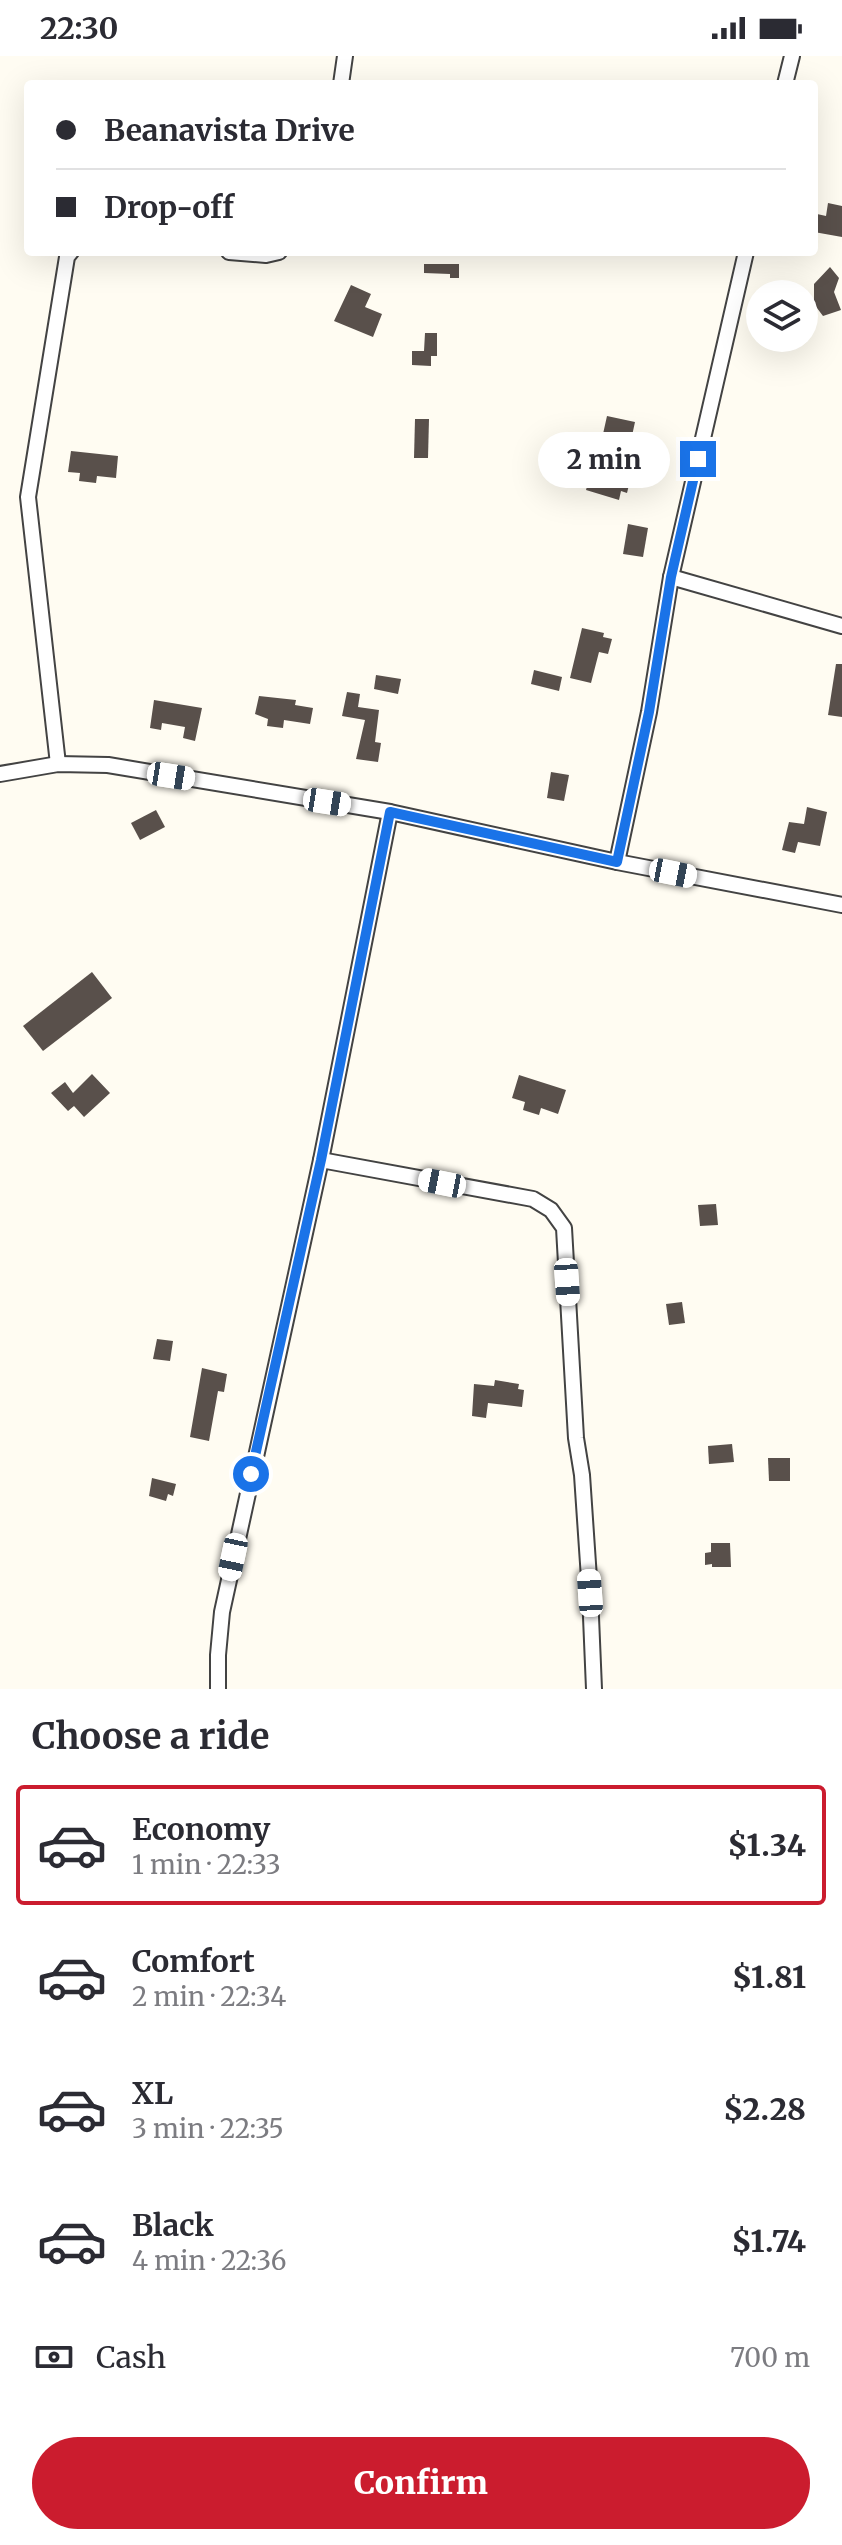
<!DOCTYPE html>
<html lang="en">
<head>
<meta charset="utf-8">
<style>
  :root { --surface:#fff; --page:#f7f7f7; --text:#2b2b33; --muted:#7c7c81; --line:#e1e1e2; --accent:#cb1c2e }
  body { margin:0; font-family:Merriweather,serif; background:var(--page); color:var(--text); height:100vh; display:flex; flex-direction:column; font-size:30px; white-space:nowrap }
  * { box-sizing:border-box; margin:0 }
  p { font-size:26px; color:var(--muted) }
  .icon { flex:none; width:44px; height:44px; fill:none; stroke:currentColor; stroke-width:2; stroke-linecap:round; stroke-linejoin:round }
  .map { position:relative; height:1633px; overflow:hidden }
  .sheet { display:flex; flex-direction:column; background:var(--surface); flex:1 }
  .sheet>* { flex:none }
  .hud { position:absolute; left:24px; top:24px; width:794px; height:176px; border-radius:8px; box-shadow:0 8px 32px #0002; display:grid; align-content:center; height:176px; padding:0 32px; background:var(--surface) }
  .controls { position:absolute; left:746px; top:224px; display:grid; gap:16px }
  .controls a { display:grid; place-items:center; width:72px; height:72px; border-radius:50%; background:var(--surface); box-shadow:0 8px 32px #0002; font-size:40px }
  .end { position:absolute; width:36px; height:36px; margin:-18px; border:10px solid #1a73e8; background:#fff; box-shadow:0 0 0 4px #fff }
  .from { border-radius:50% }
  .bubble { position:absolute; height:56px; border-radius:28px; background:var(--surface); box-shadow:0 8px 32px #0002; font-size:26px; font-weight:800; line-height:56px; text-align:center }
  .car { position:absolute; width:24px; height:48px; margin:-24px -12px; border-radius:10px; box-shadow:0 0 6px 2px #0007; background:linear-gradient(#fff 24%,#345 0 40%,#fff 0 76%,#345 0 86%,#fff 0) }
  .hud b { display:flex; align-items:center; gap:28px; height:76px; font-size:30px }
  .hud b+b { border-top:2px solid var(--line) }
  .hud i { width:20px; height:20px; background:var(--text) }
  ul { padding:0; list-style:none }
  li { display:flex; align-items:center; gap:24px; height:120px; margin:0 16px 12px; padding:0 16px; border:4px solid transparent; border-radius:8px }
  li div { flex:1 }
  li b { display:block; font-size:30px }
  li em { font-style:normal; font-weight:800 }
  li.selected { border-color:var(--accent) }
  li>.icon { width:72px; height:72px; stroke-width:1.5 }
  h2 { padding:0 32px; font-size:36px; line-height:96px }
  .pay { display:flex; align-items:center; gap:20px; height:88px; padding:0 32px; font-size:30px }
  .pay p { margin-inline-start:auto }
  .cta { display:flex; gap:16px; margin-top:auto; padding:16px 32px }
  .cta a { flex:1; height:92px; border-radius:48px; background:var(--accent); color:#fff; font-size:32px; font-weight:800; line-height:92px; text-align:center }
  .status { display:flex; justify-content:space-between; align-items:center; height:56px; padding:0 40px; background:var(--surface); direction:ltr }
  .status svg { height:22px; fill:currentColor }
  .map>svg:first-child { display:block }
  .building { fill:#59504b }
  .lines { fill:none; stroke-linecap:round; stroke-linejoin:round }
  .street-casing { stroke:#434343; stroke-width:18 }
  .street { stroke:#fff; stroke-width:14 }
  .route { stroke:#1a73e8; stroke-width:10 }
</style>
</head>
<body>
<div class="status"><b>22:30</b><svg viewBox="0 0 49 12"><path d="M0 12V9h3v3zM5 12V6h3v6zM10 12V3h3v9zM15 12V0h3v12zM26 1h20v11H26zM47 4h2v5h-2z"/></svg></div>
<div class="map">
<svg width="842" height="1633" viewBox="0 0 842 1633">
  <rect width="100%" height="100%" fill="#fffcf2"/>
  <g class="building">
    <polygon points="828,147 842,150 842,181 814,176 817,158 826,160"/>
    <polygon points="424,208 459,208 459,222 450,222 450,218 424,217"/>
    <polygon points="830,211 839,222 834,236 841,254 823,260 814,248 814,228"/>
    <polygon points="351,229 371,238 365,251 382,258 373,281 334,265"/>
    <polygon points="425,277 437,277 437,300 431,300 431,310 412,309 412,295 424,295"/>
    <polygon points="607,360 635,366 630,389 638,392 627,437 621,435 619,444 586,434 592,413 597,415 608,379 603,378"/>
    <polygon points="415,363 429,363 428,402 414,402"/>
    <polygon points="71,395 118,400 116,422 97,420 96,427 79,425 80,417 68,416"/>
    <polygon points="628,468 648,472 643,501 623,498"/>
    <polygon points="582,572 604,577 603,581 612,583 608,598 599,596 591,627 570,622"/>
    <polygon points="836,608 842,608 842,661 828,659"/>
    <polygon points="534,614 562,621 559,635 531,628"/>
    <polygon points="376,619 401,623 398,638 374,633"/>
    <polygon points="347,636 360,638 358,651 379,654 375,686 381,687 378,706 356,703 365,664 342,660"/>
    <polygon points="259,640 296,644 295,649 313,652 310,668 284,664 283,672 267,670 268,663 255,658"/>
    <polygon points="154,644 202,652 195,685 183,682 185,671 162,667 161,674 150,672"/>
    <polygon points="551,716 569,719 564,745 547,742"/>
    <polygon points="807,751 827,756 820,790 798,786 795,797 782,794 789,766 804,768"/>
    <polygon points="156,754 165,771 140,784 131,767"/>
    <polygon points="92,916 112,942 43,995 23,970"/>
    <polygon points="92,1018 110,1037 84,1061 74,1050 68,1055 51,1037 65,1026 73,1037"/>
    <polygon points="519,1019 566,1034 558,1058 541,1052 539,1059 523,1054 525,1046 512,1042"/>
    <polygon points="716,1148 718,1169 700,1170 698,1149"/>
    <polygon points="682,1246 685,1267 669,1269 666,1248"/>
    <polygon points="157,1283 173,1285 170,1305 153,1303"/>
    <polygon points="202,1312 227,1318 224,1336 218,1335 209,1385 190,1381"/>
    <polygon points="495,1324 519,1328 518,1333 524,1334 522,1351 488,1347 486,1362 472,1360 474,1328 494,1330"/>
    <polygon points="732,1388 734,1406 709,1408 708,1390"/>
    <polygon points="768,1402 790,1402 790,1425 769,1425"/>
    <polygon points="152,1422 176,1428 173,1440 168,1438 166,1445 149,1440"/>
    <polygon points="711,1487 730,1487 731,1511 712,1511 712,1508 705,1509 705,1497 711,1496"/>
  </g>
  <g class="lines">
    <g class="street-casing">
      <g id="street">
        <polyline points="341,28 345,0"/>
        <polyline points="785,28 792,0"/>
        <polyline points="229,196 266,199 279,196"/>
        <polyline points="671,521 842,570"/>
        <polyline points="58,708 28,441 67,201 71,196"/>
        <polyline points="0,718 58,708 108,709 390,756 617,806 649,656 671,521 746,196"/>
        <polyline points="617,806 842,849"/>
        <polyline points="321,1104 533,1143 551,1154 564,1172 576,1382 582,1419 590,1537 594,1633"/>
        <polyline points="218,1633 218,1599 222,1556 321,1104 390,756"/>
      </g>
    </g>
    <use href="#street" class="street"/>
  </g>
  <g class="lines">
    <polyline class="route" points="251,1418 321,1104 390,756 617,806 649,656 671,521 698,403"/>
  </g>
</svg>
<div class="controls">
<a><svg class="icon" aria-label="layers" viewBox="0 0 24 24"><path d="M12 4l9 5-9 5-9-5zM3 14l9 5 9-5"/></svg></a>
</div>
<i class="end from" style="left:251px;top:1418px"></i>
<i class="end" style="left:698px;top:403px"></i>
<div class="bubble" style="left:538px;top:376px;width:132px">2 min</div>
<i class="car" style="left:171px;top:720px;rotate:99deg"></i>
<i class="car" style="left:327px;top:746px;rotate:99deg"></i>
<i class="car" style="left:673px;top:817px;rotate:101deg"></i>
<i class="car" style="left:442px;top:1127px;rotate:281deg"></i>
<i class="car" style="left:567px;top:1226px;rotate:176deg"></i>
<i class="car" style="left:233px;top:1501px;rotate:192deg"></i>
<i class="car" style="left:590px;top:1537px;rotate:356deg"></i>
<div class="hud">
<b><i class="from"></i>Beanavista Drive</b>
<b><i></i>Drop-off</b>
</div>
</div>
<section class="sheet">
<h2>Choose a ride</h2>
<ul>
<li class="selected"><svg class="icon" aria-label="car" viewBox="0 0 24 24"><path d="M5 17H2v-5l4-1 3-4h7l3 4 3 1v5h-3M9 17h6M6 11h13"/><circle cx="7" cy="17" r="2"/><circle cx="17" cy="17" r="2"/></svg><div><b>Economy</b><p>1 min · 22:33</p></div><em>$1.34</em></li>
<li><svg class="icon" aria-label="car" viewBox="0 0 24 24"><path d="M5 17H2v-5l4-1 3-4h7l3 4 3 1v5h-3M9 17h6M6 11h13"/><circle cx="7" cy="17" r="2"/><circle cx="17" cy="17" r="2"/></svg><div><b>Comfort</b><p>2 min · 22:34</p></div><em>$1.81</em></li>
<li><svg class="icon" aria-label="car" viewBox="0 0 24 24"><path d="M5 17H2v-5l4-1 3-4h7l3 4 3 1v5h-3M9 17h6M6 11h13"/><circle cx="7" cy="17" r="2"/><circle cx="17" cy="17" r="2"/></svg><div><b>XL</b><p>3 min · 22:35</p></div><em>$2.28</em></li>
<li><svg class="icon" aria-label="car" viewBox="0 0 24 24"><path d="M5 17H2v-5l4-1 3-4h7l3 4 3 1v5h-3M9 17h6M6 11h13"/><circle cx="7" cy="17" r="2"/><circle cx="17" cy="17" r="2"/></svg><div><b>Black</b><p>4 min · 22:36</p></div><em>$1.74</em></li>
</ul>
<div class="pay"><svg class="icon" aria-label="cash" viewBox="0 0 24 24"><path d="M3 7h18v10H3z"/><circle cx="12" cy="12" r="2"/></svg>Cash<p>700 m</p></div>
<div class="cta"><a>Confirm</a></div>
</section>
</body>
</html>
